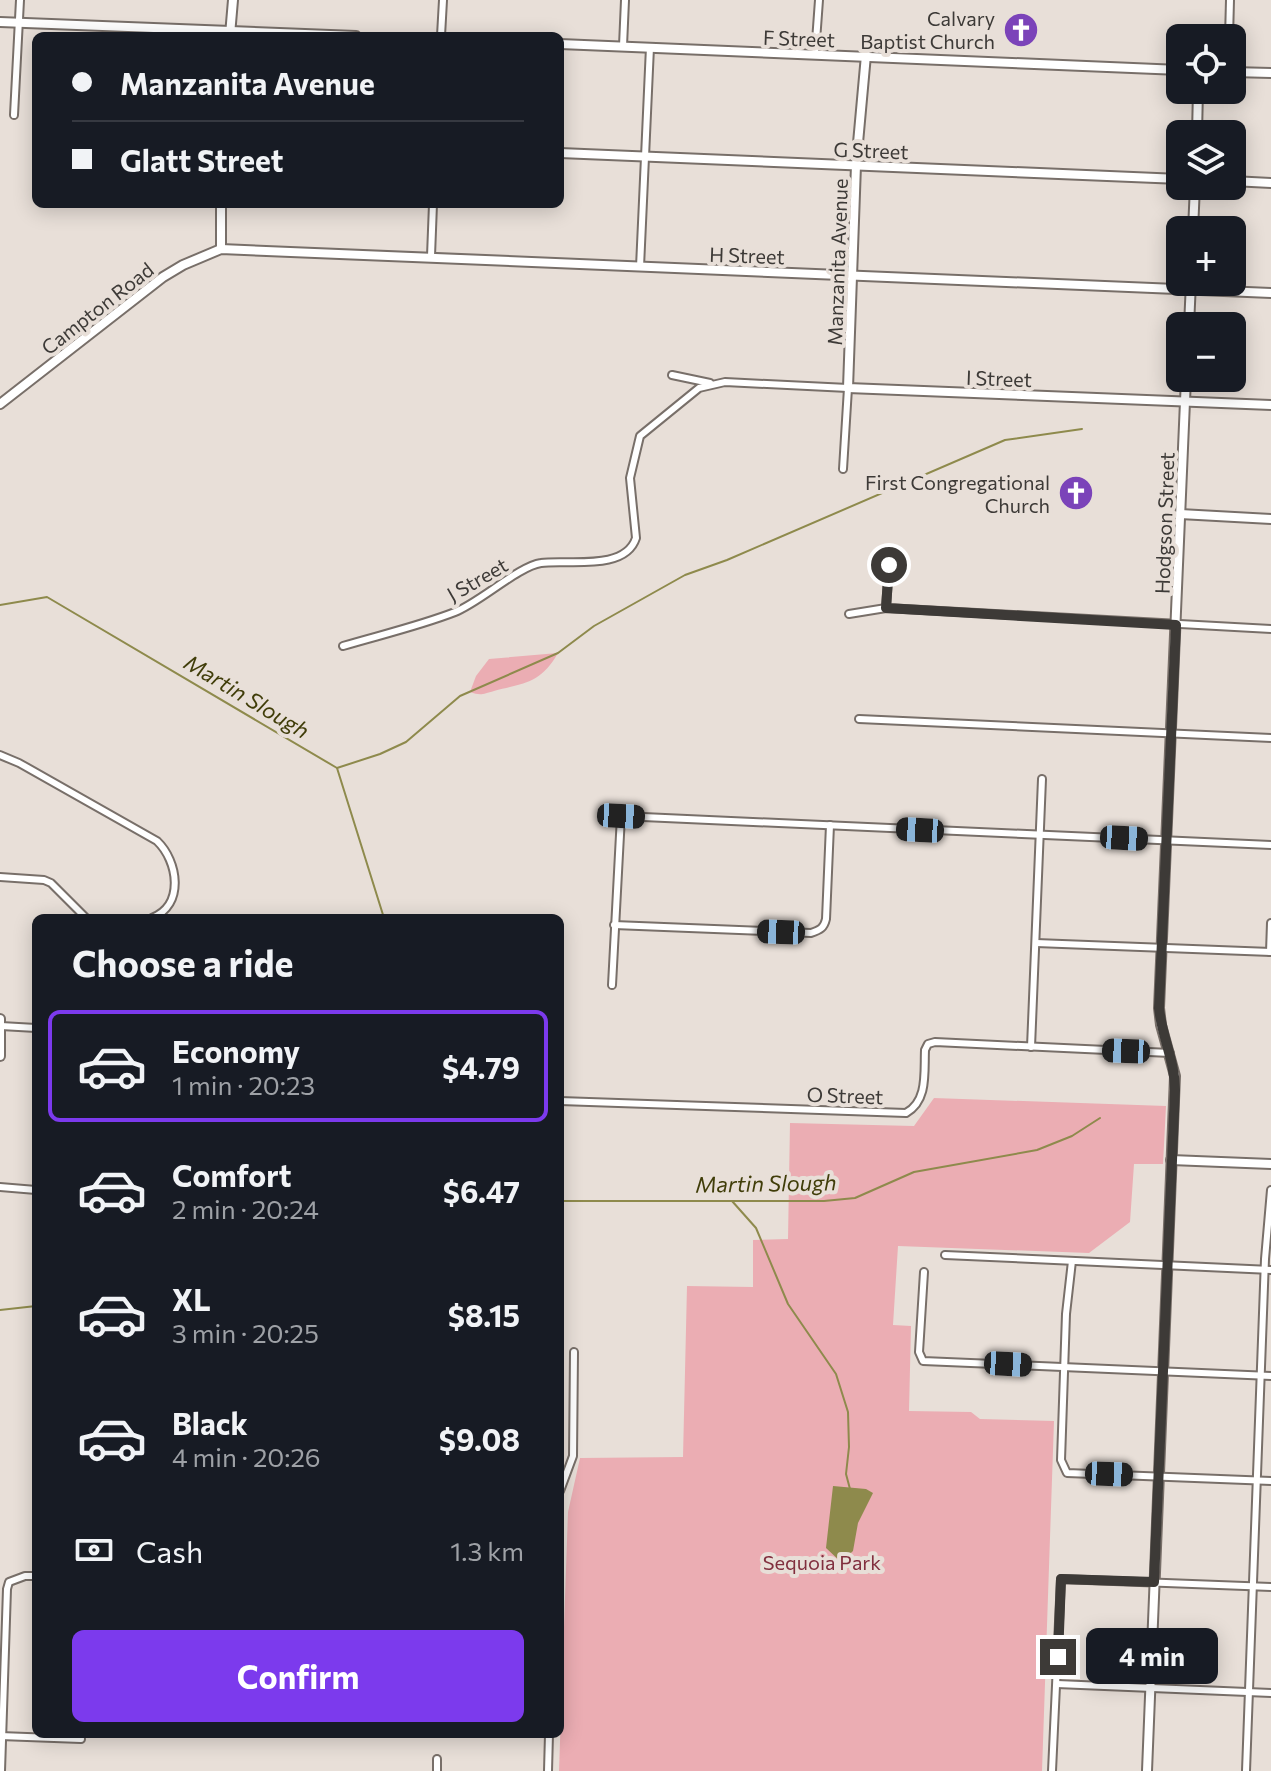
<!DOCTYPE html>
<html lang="en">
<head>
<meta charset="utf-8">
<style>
  :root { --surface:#171b24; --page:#20242c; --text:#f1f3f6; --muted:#9ea1a6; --line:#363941; --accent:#7c3aed }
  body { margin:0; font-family:Commissioner,sans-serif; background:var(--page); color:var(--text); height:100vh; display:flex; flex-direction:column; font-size:30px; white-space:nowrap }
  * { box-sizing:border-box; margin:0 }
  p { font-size:26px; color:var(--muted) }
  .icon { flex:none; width:44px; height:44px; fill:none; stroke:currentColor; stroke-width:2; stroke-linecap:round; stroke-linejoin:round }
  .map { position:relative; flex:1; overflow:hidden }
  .panel { position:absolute; left:32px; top:914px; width:532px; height:824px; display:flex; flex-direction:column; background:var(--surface); border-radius:12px; box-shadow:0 4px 20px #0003 }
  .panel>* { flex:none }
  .top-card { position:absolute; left:32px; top:32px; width:532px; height:176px; border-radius:12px; box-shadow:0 4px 20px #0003; display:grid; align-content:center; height:176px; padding:0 40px; background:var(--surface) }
  .tools { position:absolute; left:1166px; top:24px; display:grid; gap:16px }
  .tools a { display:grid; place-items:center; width:80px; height:80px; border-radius:12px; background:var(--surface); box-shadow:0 4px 20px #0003; font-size:40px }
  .end { position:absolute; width:36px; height:36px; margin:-18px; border:10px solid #3d3a37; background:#fff; box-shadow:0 0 0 4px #fff }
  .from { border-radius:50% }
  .bubble { position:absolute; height:56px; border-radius:12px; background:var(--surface); box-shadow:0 4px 20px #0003; font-size:26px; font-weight:700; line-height:56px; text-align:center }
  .car { position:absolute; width:24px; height:48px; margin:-24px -12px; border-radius:10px; box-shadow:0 0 6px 2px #0007; background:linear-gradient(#222 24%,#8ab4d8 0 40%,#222 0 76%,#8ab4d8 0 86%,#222 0) }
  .top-card b { display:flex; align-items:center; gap:28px; height:76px; font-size:30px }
  .top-card b+b { border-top:2px solid var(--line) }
  .top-card i { width:20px; height:20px; background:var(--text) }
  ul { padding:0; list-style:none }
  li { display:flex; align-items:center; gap:24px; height:112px; margin:0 16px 12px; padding:0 24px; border:4px solid transparent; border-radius:12px }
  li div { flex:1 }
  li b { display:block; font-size:30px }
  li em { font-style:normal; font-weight:700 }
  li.selected { border-color:var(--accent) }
  li>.icon { width:72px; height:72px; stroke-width:1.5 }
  h2 { padding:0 40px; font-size:36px; line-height:96px }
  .pay { display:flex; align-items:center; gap:20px; height:88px; padding:0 40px; font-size:30px }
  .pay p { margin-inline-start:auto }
  .action { display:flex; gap:16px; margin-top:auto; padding:16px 40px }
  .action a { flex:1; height:92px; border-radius:12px; background:var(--accent); color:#fff; font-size:32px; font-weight:700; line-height:92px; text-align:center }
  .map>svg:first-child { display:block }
  .green { fill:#ebadb3 }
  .water { fill:#8e8a4c }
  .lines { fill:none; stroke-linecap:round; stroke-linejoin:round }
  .stream { stroke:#8e8a4c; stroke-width:2 }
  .street-casing { stroke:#786f69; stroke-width:10 }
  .secondary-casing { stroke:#786f69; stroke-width:12 }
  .street { stroke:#fff; stroke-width:6 }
  .secondary { stroke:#fff; stroke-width:8 }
  .route { stroke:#3d3a37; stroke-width:10 }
  .labels { text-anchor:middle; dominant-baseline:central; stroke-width:8; stroke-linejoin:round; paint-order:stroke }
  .poi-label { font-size:20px; fill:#3d3a37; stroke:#e8dfd8; text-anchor:end }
  .street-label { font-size:20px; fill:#3d3a37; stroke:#e8dfd8 }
  .park-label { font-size:20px; fill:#812f3e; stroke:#e8dfd8 }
  .water-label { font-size:22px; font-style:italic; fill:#403d09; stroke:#e8dfd8 }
</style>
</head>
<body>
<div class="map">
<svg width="1271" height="1771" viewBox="0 0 1271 1771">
  <rect width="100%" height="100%" fill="#e8dfd8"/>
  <g class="green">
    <path d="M 558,653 C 541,683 525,683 494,691 C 483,694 481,696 470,692 L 476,676 L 489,659 Z"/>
    <polygon points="934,1098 1166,1106 1163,1164 1134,1164 1130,1222 1089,1253 898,1246 893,1325 911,1326 909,1411 971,1412 980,1419 1054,1421 1042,1771 559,1771 568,1512 580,1458 683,1457 687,1286 753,1287 753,1240 788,1239 790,1123 914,1126"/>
  </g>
  <polygon class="water" points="833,1486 866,1489 873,1493 858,1523 853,1551 841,1562 826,1548"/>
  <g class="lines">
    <g class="stream">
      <polyline points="0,605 47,597 337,768 384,918"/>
      <polyline points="337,768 380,754 406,742 460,696 558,653 594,626 685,575 727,560 1005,440 1082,429"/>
      <polyline points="560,1201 824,1201 855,1198 914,1172 1037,1150 1072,1136 1100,1118"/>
      <polyline points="732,1201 756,1228 788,1304 836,1374 848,1412 849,1447 846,1474 850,1489"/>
      <polyline points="0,1310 36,1306"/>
    </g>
    <g class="street-casing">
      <g id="street">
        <polyline points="441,36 443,0"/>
        <polyline points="1229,38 1230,0"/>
        <polyline points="623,46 625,0"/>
        <polyline points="815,55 819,0"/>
        <polyline points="14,115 20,0"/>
        <polyline points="431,256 433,204"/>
        <polyline points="640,267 650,47"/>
        <polyline points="672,375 710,383"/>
        <polyline points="886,608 889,565 896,558"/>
        <polyline points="849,614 886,608 1271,629"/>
        <path d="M 343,646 C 380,635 419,626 455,612 C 479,603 519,566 541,563 C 566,559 625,572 636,538 L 630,478 L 640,436 L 699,388 L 725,382 L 848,388 L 843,469"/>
        <polyline points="859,719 1271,738"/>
        <path d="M 0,755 L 19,763 L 157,841 C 178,861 185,905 152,918"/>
        <polyline points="0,877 44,880 51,883 86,918"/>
        <path d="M 614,925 L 811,933 C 820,930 824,928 826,919 L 830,825"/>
        <polyline points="1036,943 1271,952"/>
        <polyline points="1270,952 1271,923"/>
        <polyline points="612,985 621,816 1271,845"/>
        <polyline points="1,1026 36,1028"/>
        <polyline points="1031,1047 1042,779"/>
        <path d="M 560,1101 L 906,1113 C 928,1101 924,1073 925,1050 L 928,1044 L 935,1042 L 1170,1053"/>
        <polyline points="0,1187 36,1190"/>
        <polyline points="945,1255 1271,1270"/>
        <polyline points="1072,1261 1066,1314 1061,1460 1067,1473 1271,1481"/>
        <polyline points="924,1272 919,1352 923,1361 1271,1376"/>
        <polyline points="560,1491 573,1456 574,1352"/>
        <polyline points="1057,1684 1271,1693"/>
        <polyline points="0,1736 81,1739"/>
        <polyline points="1,1771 7,1589 9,1582 25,1576 36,1576"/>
        <polyline points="437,1771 437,1759"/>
        <polyline points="548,1771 549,1734"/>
        <polyline points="1052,1771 1061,1579 1271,1587"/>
        <polyline points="1246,1771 1265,1259 1271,1190"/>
      </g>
    </g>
    <g class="secondary-casing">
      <g id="secondary">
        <polyline points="0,22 356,36"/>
        <polyline points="230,35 233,0"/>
        <polyline points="560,44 1180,70"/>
        <polyline points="866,55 856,165 848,388 1271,405"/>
        <polyline points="1232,72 1271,73"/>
        <polyline points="1197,134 1198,90"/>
        <polyline points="560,153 1180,179"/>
        <polyline points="1232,181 1271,183"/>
        <polyline points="221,204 221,249"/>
        <polyline points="1193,230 1195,186"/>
        <polyline points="1189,326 1191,282"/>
        <polyline points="0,404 163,277 183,265 221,249 1271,293"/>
        <polyline points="1180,514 1271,519"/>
        <polyline points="0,1019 0,1056"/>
        <polyline points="1171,1160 1271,1164"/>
        <polyline points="1147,1771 1175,1076 1161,1025 1159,1008 1186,378"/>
      </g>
    </g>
    <use href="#street" class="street"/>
    <use href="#secondary" class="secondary"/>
  </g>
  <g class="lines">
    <path class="route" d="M 889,565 L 886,608 L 1176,625 L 1159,1008 C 1162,1037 1175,1061 1175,1090 L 1154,1582 L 1061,1579 L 1058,1657"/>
  </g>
  <defs>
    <g id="church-disc" transform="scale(1.8)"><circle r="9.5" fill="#7b43b9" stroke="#e8dfd8"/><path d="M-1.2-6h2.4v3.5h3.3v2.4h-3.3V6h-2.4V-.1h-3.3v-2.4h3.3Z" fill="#fff"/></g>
  </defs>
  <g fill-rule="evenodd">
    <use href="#church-disc" x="1021" y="30"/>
    <use href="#church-disc" x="1076" y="493"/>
  </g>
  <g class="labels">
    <g class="poi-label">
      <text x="995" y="18">Calvary<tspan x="995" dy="23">Baptist Church</tspan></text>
      <text x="1050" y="482">First Congregational<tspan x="1050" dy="23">Church</tspan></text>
    </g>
    <g class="street-label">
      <text transform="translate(799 38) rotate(2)">F Street</text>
      <text transform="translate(871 150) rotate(2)">G Street</text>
      <text transform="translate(747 255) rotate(2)">H Street</text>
      <text transform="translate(837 262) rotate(-88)">Manzanita Avenue</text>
      <text transform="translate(97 308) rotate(-38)">Campton Road</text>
      <text transform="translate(999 378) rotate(2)">I Street</text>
      <text transform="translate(1164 523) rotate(-88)">Hodgson Street</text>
      <text transform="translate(477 579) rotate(-30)">J Street</text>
      <text transform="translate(845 1095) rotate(2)">O Street</text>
    </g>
    <g class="park-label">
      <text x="822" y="1562">Sequoia Park</text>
    </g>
    <g class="water-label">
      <text transform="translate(247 696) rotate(31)">Martin Slough</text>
      <text transform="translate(766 1183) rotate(-1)">Martin Slough</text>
    </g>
  </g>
</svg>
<div class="tools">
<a><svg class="icon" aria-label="locate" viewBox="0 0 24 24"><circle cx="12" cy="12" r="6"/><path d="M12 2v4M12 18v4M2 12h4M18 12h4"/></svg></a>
<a><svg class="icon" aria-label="layers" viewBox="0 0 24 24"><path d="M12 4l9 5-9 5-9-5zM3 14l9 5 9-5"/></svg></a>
<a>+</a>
<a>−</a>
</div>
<i class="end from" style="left:889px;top:565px"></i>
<i class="end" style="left:1058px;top:1657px"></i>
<div class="bubble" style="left:1086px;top:1628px;width:132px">4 min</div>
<i class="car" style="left:621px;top:816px;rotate:93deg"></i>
<i class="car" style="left:920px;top:830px;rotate:273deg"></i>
<i class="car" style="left:1124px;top:838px;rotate:93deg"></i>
<i class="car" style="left:781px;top:932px;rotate:272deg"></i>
<i class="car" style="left:1126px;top:1051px;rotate:272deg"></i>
<i class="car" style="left:1008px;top:1364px;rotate:93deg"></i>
<i class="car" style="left:1109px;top:1474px;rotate:92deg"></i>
<div class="top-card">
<b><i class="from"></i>Manzanita Avenue</b>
<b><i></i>Glatt Street</b>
</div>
<section class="panel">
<h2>Choose a ride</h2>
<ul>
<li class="selected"><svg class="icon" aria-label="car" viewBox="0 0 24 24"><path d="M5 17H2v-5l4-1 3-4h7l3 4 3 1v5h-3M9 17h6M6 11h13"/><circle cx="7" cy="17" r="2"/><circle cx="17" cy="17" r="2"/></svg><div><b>Economy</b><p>1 min · 20:23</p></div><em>$4.79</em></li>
<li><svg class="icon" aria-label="car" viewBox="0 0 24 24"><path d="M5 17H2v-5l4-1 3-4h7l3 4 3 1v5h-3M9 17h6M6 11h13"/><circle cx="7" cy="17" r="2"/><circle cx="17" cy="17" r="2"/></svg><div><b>Comfort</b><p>2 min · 20:24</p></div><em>$6.47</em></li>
<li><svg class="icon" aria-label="car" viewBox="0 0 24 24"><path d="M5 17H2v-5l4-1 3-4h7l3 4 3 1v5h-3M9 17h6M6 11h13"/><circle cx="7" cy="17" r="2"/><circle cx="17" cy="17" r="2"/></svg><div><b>XL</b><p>3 min · 20:25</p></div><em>$8.15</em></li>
<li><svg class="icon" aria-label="car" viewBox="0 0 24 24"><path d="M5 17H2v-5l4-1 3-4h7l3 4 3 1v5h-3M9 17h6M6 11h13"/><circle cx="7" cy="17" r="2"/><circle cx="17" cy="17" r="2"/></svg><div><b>Black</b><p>4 min · 20:26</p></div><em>$9.08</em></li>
</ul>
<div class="pay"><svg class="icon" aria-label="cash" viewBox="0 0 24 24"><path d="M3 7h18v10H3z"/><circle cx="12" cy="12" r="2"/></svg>Cash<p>1.3 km</p></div>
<div class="action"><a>Confirm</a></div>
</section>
</div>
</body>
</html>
